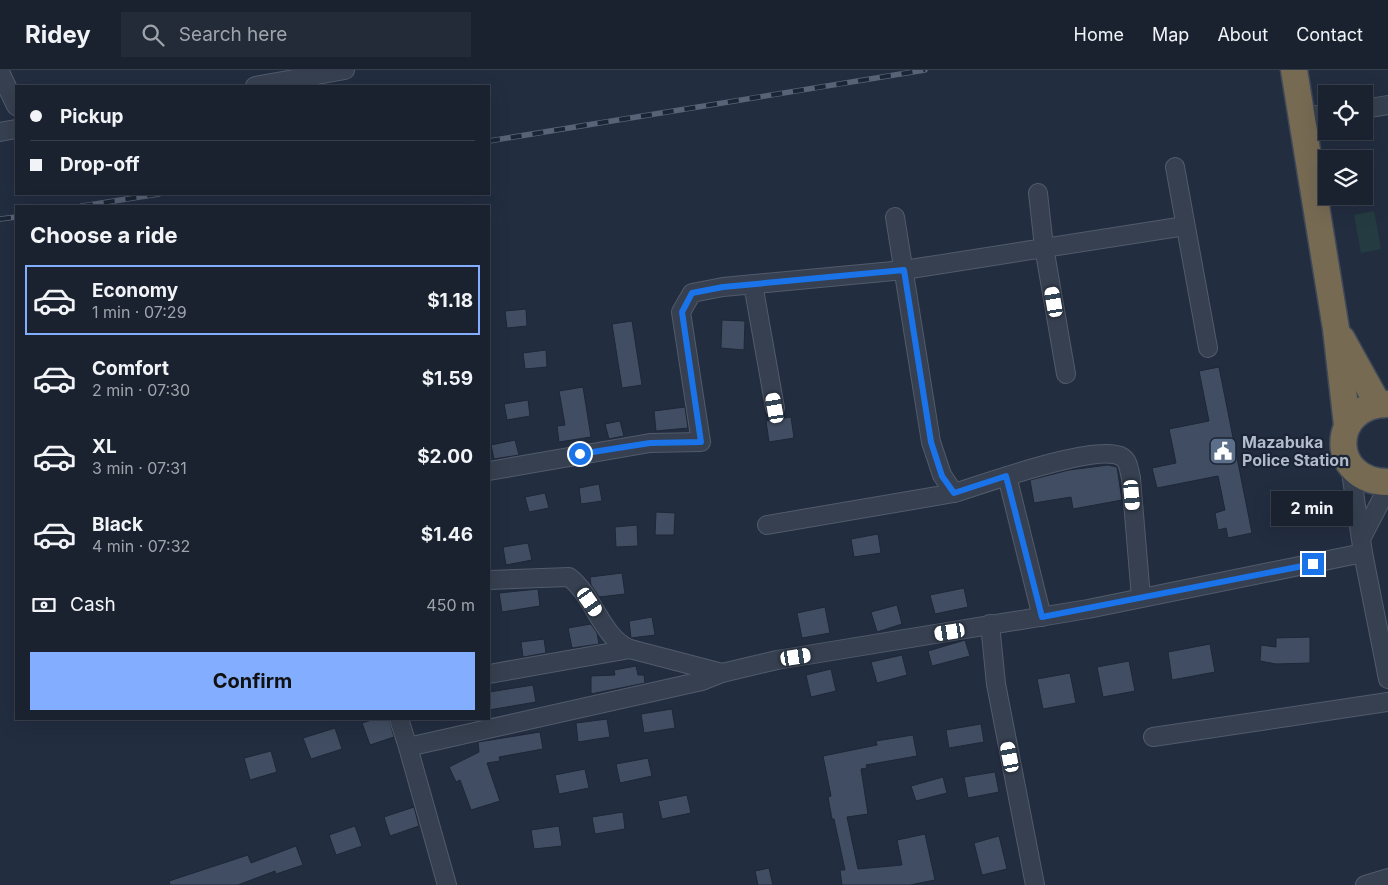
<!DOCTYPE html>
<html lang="en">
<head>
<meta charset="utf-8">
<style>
  :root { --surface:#1a2230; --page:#232a38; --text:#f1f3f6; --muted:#9fa4ab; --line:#383f4c; --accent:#83adff }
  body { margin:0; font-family:Inter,sans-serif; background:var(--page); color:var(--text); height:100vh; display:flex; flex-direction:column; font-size:19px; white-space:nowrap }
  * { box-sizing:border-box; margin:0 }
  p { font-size:16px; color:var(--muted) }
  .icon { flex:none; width:28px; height:28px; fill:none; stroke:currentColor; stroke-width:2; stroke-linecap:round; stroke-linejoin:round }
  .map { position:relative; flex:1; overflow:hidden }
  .details { position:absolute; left:15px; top:135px; width:475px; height:515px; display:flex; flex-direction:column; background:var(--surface); border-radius:0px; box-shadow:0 5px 20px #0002,0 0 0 1px var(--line) }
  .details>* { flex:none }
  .banner { position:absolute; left:15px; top:15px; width:475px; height:110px; border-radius:0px; box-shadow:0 5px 20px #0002,0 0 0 1px var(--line); display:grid; align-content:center; height:110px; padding:0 15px; background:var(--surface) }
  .fabs { position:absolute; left:1318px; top:15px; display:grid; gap:10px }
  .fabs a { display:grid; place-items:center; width:55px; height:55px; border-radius:0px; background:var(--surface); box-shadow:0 5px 20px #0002,0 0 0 1px var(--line); font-size:25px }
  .end { position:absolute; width:22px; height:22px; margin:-11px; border:6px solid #1a73e8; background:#fff; box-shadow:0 0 0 2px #fff }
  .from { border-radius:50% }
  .bubble { position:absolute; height:35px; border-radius:0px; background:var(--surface); box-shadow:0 5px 20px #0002,0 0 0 1px var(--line); font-size:16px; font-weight:700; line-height:35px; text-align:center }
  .car { position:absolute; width:15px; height:30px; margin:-15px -8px; border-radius:6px; box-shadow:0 0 4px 1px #0007; background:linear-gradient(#fff 24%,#345 0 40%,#fff 0 76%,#345 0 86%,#fff 0) }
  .banner b { display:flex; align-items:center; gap:18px; height:48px; font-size:19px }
  .banner b+b { border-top:1px solid var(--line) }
  .banner i { width:12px; height:12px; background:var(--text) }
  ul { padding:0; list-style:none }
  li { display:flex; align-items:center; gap:15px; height:70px; margin:0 10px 8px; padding:0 5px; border:2px solid transparent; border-radius:0px }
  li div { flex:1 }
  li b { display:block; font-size:19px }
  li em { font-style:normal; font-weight:700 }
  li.current { border-color:var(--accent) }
  li>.icon { width:45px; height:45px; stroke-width:1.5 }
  h2 { padding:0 15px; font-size:22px; line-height:60px }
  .pay { display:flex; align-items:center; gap:12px; height:55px; padding:0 15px; font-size:19px }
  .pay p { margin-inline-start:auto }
  .cta { display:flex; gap:10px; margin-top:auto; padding:10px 15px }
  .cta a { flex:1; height:58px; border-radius:0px; background:var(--accent); color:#111; font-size:20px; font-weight:700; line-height:58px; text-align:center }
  header { display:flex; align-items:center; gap:30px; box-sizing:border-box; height:70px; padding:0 25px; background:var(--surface); border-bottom:1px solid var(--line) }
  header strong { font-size:24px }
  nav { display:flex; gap:28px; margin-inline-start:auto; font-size:18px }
  .search { width:350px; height:45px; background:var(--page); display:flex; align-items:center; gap:12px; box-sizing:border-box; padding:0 18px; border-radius:0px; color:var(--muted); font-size:19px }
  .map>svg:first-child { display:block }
  .green { fill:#243c41 }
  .building { fill:#414d62; stroke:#1d2737 }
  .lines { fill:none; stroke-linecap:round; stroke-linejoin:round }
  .minor-casing { stroke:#515b6b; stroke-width:20 }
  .highway-casing { stroke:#3e4858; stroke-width:29 }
  .minor { stroke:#364050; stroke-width:18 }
  .highway { stroke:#766a53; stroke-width:26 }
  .rail-casing { stroke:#586377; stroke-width:5.5 }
  .rail { stroke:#1b2535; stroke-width:4; stroke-dasharray:11; stroke-linecap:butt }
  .route { stroke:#1a73e8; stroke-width:6 }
  .labels { text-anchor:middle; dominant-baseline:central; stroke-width:4.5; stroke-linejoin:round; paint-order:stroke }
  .poi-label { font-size:16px; font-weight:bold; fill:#b2bbcb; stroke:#1b2535; text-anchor:start }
</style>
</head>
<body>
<header>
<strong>Ridey</strong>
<div class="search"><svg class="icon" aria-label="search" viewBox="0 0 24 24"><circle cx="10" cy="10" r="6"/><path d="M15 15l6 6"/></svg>Search here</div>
<nav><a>Home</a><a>Map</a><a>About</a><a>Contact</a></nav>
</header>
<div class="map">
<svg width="1388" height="815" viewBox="0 0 1388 815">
  <rect width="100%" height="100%" fill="#222d40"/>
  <g class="green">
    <polygon points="1364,93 1373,132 1353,137 1350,126 1364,126"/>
    <polygon points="1374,141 1381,179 1361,183 1354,145"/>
  </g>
  <g class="building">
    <polygon points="526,239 527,256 507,258 505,241"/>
    <polygon points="722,250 745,251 744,280 721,278"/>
    <polygon points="632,251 642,315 622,318 612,254"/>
    <polygon points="546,280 547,297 525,299 523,283"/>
    <polygon points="1219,297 1252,463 1228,468 1226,458 1218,460 1215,443 1225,440 1218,406 1157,418 1152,398 1176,393 1169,359 1209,351 1199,301"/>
    <polygon points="583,317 591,367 559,372 557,356 565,355 559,321"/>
    <polygon points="528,330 530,346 507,350 504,334"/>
    <polygon points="685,337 688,358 656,361 654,341"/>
    <polygon points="791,347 794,368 769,372 766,351"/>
    <polygon points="620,351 624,366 609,369 605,354"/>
    <polygon points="515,370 519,385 494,389 491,375"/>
    <polygon points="1108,395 1117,397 1122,430 1073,439 1071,427 1034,433 1030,410 1069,400"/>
    <polygon points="599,414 602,431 581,434 579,418"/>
    <polygon points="545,423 549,438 529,442 525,427"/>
    <polygon points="656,442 675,443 674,465 655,465"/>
    <polygon points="637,455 638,476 616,477 615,457"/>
    <polygon points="878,464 881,483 854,487 851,469"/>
    <polygon points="528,473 532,490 506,495 503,477"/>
    <polygon points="622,503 625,524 599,527 591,515 590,507"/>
    <polygon points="964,518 968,537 935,544 930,525"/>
    <polygon points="538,519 540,536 502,542 499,523"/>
    <polygon points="897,535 902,554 877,562 871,542"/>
    <polygon points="825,537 830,563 802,568 797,543"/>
    <polygon points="652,547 655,565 631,568 629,551"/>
    <polygon points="591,554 597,563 599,574 572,578 568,558"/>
    <polygon points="1310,567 1310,593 1276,594 1260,591 1261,575 1276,577 1276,568"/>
    <polygon points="544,569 546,583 523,587 521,572"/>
    <polygon points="965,570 970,586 932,596 928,581"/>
    <polygon points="1210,574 1215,602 1172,610 1168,582"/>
    <polygon points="902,585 907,605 877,613 871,592"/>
    <polygon points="1129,591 1135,621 1103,627 1097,597"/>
    <polygon points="636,596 638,605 644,605 645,613 591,624 591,606 615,605 614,600"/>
    <polygon points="831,599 836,621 811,627 806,605"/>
    <polygon points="1070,603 1076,633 1043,639 1037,609"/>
    <polygon points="533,615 536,632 489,640 489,622"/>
    <polygon points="672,639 675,658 644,663 641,644"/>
    <polygon points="375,649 389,649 394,667 370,675 362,653"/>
    <polygon points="607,649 610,667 578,672 576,653"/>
    <polygon points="981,654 984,672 949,678 946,660"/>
    <polygon points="335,658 342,679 311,689 303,668"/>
    <polygon points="540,662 543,679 499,687 500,691 487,693 500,731 471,740 460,710 456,712 449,697 479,682 478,672"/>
    <polygon points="913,665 917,686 866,695 867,698 861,699 868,744 847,747 858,799 902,795 897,770 925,764 935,810 910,815 842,815 840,800 845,800 834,749 832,749 828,727 831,726 823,686 877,675 876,671"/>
    <polygon points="271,681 277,702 250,710 244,688"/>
    <polygon points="648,688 652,706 620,713 616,694"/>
    <polygon points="585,699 589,718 559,724 555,705"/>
    <polygon points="995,702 999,722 968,728 964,707"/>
    <polygon points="943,707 947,723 916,731 911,716"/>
    <polygon points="687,725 691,743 662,749 658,731"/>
    <polygon points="414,737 419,756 390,766 384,747"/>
    <polygon points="623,742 625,759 595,764 592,747"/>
    <polygon points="355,756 362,776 336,785 329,765"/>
    <polygon points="559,756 562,776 534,779 531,760"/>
    <polygon points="999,766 1007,799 982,805 974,773"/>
    <polygon points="296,776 303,795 276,804 275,801 238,815 170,815 169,811 248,785 251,793"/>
    <polygon points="769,798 773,815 758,815 755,801"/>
  </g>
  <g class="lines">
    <g class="minor-casing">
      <g id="minor">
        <polyline points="0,2 16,36"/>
        <polyline points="255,16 345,0"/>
        <polyline points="1364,39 1388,35"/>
        <polyline points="1302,47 1326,44"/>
        <polyline points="0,62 16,59"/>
        <polyline points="1175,97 1208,278"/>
        <polyline points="1038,123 1044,177 1066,304"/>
        <path d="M 895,147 L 931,372 L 942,405 L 954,423 C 984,414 1099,372 1122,387 C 1129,391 1129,401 1131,408 L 1141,528"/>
        <polyline points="753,214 775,338"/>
        <polyline points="1350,395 1363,483 1388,609"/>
        <polyline points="489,401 650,373 701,372 681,242 692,223 723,217 904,200 1185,156"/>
        <polyline points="1007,406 1042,547"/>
        <polyline points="767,455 954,423"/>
        <polyline points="1362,467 1388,417"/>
        <path d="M 489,510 L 569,507 C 594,526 602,568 630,579 L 722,603"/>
        <polyline points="990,554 996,614 1035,815"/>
        <polyline points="489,604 630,579"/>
        <polyline points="399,649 408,677 702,611 722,603 777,590 1088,539 1363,483"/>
        <polyline points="1153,667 1388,632"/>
        <polyline points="408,677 447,815"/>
        <polyline points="1365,815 1388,808"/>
      </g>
    </g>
    <g class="highway-casing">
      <g id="highway">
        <polyline points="1294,0 1336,259 1347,355"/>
        <polyline points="1342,269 1378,334"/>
        <path d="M 1388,334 C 1329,334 1328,412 1388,412"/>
      </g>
    </g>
    <use href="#minor" class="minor"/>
    <use href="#highway" class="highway"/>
    <g class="rail-casing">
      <g id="rail">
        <polyline points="489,71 925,0"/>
        <polyline points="82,136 159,124"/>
        <polyline points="0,149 16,147"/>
      </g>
    </g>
    <use href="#rail" class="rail"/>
  </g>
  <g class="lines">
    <polyline class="route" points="580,384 650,373 701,372 682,242 692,223 723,217 904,200 931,372 942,406 954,423 1006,406 1042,547 1313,494"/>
  </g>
  <defs>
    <g id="civic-square" transform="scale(1.4375)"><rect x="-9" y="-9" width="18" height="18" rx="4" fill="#5c6f8a" stroke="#1b2535"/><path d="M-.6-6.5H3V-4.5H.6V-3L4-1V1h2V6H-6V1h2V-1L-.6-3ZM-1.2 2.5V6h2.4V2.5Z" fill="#fff"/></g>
  </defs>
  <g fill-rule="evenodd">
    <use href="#civic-square" x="1223" y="381"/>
  </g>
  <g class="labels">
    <g class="poi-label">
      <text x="1242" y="372">Mazabuka<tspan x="1242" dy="18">Police Station</tspan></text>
    </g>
  </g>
</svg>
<div class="fabs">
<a><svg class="icon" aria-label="locate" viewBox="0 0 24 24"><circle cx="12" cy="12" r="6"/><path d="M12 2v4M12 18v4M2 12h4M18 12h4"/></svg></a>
<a><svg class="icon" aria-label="layers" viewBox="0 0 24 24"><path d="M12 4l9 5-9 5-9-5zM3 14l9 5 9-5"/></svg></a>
</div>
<i class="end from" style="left:580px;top:384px"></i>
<i class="end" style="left:1313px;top:494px"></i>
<div class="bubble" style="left:1271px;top:421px;width:82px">2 min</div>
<i class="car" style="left:1054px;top:232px;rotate:350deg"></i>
<i class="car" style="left:775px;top:338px;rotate:350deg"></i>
<i class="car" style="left:1132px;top:425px;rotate:175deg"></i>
<i class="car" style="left:590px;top:532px;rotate:145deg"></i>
<i class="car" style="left:950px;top:562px;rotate:261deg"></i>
<i class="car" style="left:796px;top:587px;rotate:81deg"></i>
<i class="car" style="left:1010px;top:687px;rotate:349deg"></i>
<div class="banner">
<b><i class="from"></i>Pickup</b>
<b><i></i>Drop-off</b>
</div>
<section class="details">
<h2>Choose a ride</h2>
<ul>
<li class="current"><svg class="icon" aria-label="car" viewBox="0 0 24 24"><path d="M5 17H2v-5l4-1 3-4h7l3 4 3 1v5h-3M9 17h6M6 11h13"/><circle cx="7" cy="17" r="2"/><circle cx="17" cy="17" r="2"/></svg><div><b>Economy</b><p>1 min · 07:29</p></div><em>$1.18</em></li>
<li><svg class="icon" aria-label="car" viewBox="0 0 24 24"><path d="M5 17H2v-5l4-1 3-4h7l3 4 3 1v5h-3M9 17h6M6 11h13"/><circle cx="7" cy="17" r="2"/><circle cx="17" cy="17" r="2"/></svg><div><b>Comfort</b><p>2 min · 07:30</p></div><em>$1.59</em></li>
<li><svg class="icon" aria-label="car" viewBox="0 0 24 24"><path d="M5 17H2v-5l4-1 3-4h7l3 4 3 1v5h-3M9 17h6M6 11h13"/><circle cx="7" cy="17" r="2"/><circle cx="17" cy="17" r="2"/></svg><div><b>XL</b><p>3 min · 07:31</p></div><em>$2.00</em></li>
<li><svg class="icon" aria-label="car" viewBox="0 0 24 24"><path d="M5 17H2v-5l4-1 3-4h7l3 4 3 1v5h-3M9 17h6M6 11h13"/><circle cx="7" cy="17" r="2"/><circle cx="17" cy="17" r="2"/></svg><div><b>Black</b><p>4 min · 07:32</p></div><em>$1.46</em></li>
</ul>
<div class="pay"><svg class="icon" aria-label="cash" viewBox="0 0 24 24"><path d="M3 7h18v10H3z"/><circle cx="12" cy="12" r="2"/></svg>Cash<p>450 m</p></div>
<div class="cta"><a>Confirm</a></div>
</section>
</div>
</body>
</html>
